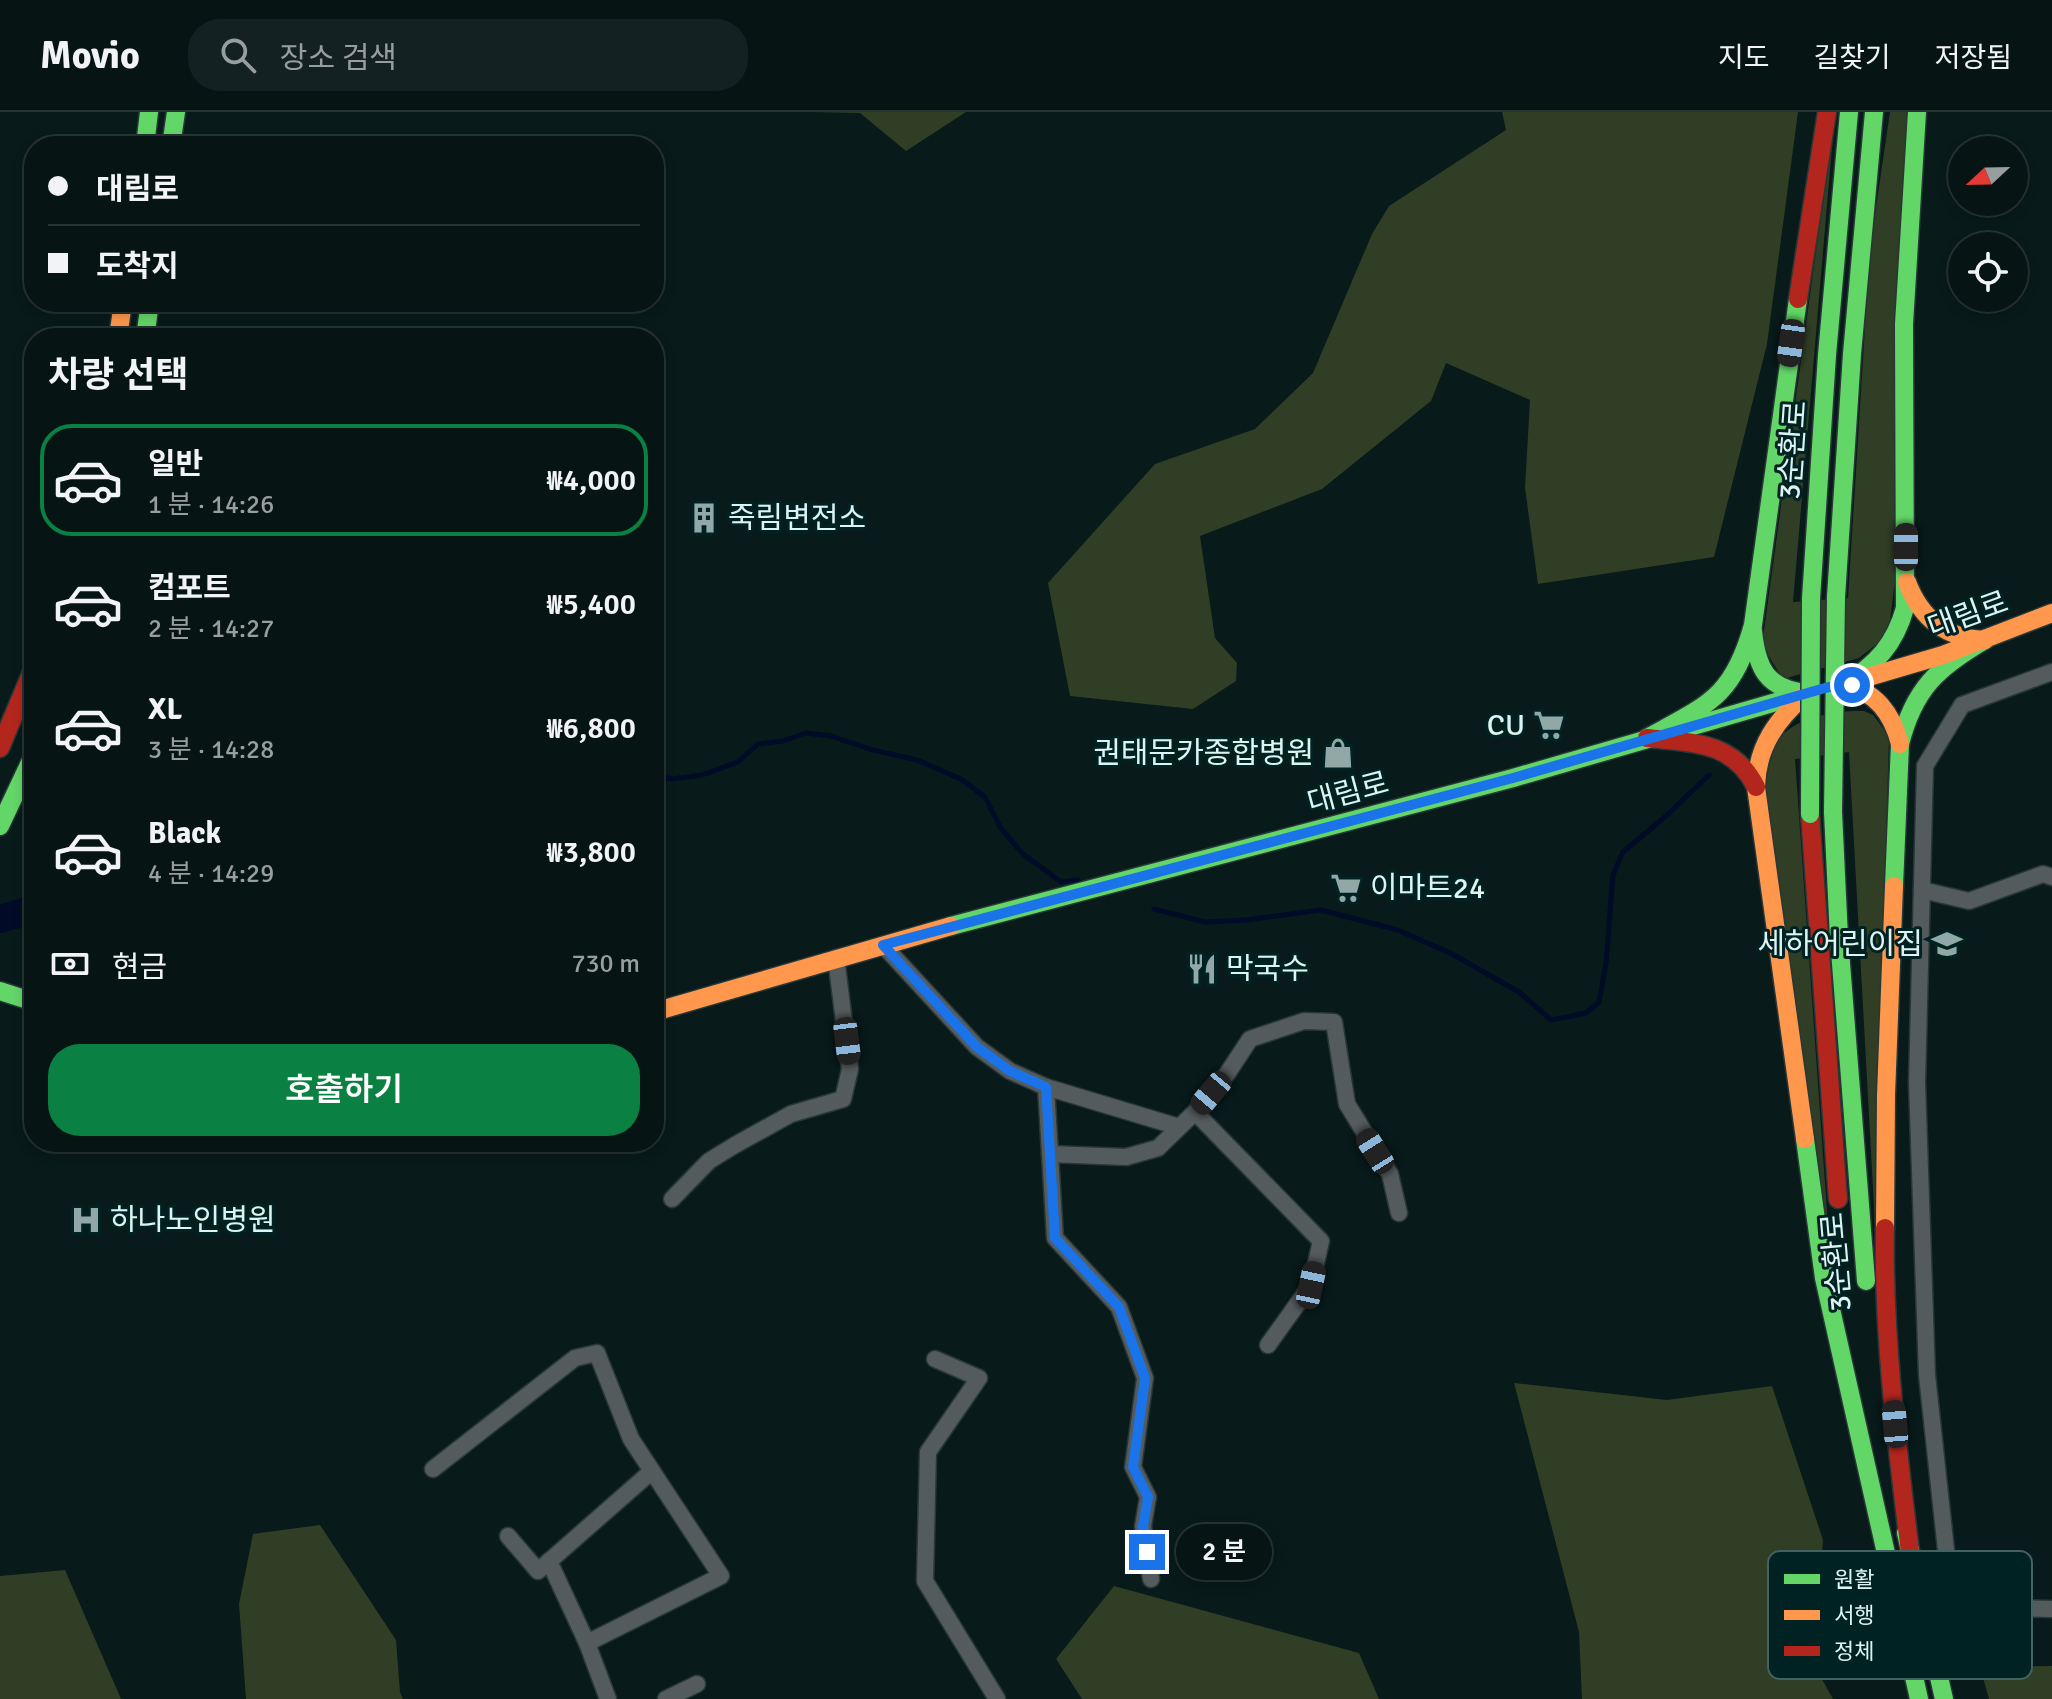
<!DOCTYPE html>
<html lang="ko">
<head>
<meta charset="utf-8">
<style>
  :root { --surface:#061414; --page:#142122; --text:#f1f3f6; --muted:#989ea0; --line:#273334; --accent:#0b8043 }
  body { margin:0; font-family:Signika,"Noto Sans KR",sans-serif; background:var(--page); color:var(--text); height:100vh; display:flex; flex-direction:column; font-size:30px; white-space:nowrap }
  * { box-sizing:border-box; margin:0 }
  p { font-size:26px; color:var(--muted) }
  .icon { flex:none; width:44px; height:44px; fill:none; stroke:currentColor; stroke-width:2; stroke-linecap:round; stroke-linejoin:round }
  .map { position:relative; flex:1; overflow:hidden }
  .panel { position:absolute; left:24px; top:216px; width:640px; height:824px; display:flex; flex-direction:column; background:var(--surface); border-radius:32px; box-shadow:0 4px 12px #0003,0 0 0 2px var(--line) }
  .panel>* { flex:none }
  .guide { position:absolute; left:24px; top:24px; width:640px; height:176px; border-radius:32px; box-shadow:0 4px 12px #0003,0 0 0 2px var(--line); display:grid; align-content:center; height:176px; padding:0 24px; background:var(--surface) }
  .needle { width:52px; rotate:248deg }
  .tools { position:absolute; left:1948px; top:24px; display:grid; gap:16px }
  .tools a { display:grid; place-items:center; width:80px; height:80px; border-radius:50%; background:var(--surface); box-shadow:0 4px 12px #0003,0 0 0 2px var(--line); font-size:40px }
  .end { position:absolute; width:36px; height:36px; margin:-18px; border:10px solid #1a73e8; background:#fff; box-shadow:0 0 0 4px #fff }
  .from { border-radius:50% }
  .bubble { position:absolute; height:56px; border-radius:28px; background:var(--surface); box-shadow:0 4px 12px #0003,0 0 0 2px var(--line); font-size:26px; font-weight:600; line-height:56px; text-align:center }
  .car { position:absolute; width:24px; height:48px; margin:-24px -12px; border-radius:10px; box-shadow:0 0 6px 2px #0007; background:linear-gradient(#222 24%,#8ab4d8 0 40%,#222 0 76%,#8ab4d8 0 86%,#222 0) }
  .guide b { display:flex; align-items:center; gap:28px; height:76px; font-size:30px }
  .guide b+b { border-top:2px solid var(--line) }
  .guide i { width:20px; height:20px; background:var(--text) }
  ul { padding:0; list-style:none }
  li { display:flex; align-items:center; gap:24px; height:112px; margin:0 16px 12px; padding:0 8px; border:4px solid transparent; border-radius:32px }
  li div { flex:1 }
  li b { display:block; font-size:30px }
  li em { font-style:normal; font-weight:600 }
  li.on { border-color:var(--accent) }
  li>.icon { width:72px; height:72px; stroke-width:1.5 }
  h2 { padding:0 24px; font-size:36px; line-height:96px }
  .pay { display:flex; align-items:center; gap:20px; height:88px; padding:0 24px; font-size:30px }
  .pay p { margin-inline-start:auto }
  .cta { display:flex; gap:16px; margin-top:auto; padding:16px 24px }
  .cta a { flex:1; height:92px; border-radius:32px; background:var(--accent); color:#fff; font-size:32px; font-weight:600; line-height:92px; text-align:center }
  header { display:flex; align-items:center; gap:48px; box-sizing:border-box; height:112px; padding:0 40px; background:var(--surface); border-bottom:2px solid var(--line) }
  header strong { font-size:38px }
  nav { display:flex; gap:44px; margin-inline-start:auto; font-size:28px }
  .search { width:560px; height:72px; background:var(--page); display:flex; align-items:center; gap:20px; box-sizing:border-box; padding:0 28px; border-radius:32px; color:var(--muted); font-size:30px }
  .map>svg:first-child { display:block }
  .green { fill:#2f3e25 }
  .lines { fill:none; stroke-linecap:round; stroke-linejoin:round }
  .stream { stroke:#010b27; stroke-width:5 }
  .river { stroke:#010b27; stroke-width:28 }
  .street-casing { stroke:#283737; stroke-width:19 }
  .fast-casing { stroke:#283737; stroke-width:21 }
  .slow-casing { stroke:#283737; stroke-width:21 }
  .jam-casing { stroke:#283737; stroke-width:21 }
  .street { stroke:#545b5d; stroke-width:16 }
  .fast { stroke:#63d668; stroke-width:18 }
  .slow { stroke:#ff974d; stroke-width:18 }
  .jam { stroke:#b3261e; stroke-width:18 }
  .fast-bridge-casing { stroke:#283737; stroke-width:21; stroke-linecap:butt }
  .fast-bridge { stroke:#63d668; stroke-width:18 }
  .route { stroke:#1a73e8; stroke-width:10 }
  .labels { text-anchor:middle; dominant-baseline:central; stroke-width:6; stroke-linejoin:round; paint-order:stroke }
  .street-label { font-size:30px; fill:#ddf4f3; stroke:#022 }
  .poi-label { font-size:30px; fill:#ddf4f3; stroke:#022; text-anchor:start }
  .key { fill:#022; stroke:#426161; stroke-width:2 }
  .key-label { font-size:22px; fill:#ddf4f3 }
</style>
</head>
<body>
<header>
<strong>Movio</strong>
<div class="search"><svg class="icon" aria-label="search" viewBox="0 0 24 24"><circle cx="10" cy="10" r="6"/><path d="M15 15l6 6"/></svg>장소 검색</div>
<nav><a>지도</a><a>길찾기</a><a>저장됨</a></nav>
</header>
<div class="map">
<svg width="2052" height="1587" viewBox="0 0 2052 1587">
  <rect width="100%" height="100%" fill="#081a1a"/>
  <g class="green">
    <polygon points="811,0 966,0 906,39 860,1"/>
    <polygon points="1502,0 1798,0 1767,232 1714,445 1538,472 1525,376 1530,288 1446,251 1431,289 1322,377 1200,424 1215,526 1237,551 1236,569 1193,597 1070,584 1048,471 1155,352 1255,317 1313,261 1372,122 1389,94 1506,18"/>
    <polygon points="1835,0 1793,490 1848,486 1870,136 1890,0 1907,0 1896,461 1888,523 1859,546 1783,567 1762,533"/>
    <path d="M 1864,599 L 1873,603 L 1889,624 L 1875,1113 L 1849,640 L 1795,647 L 1829,1128 L 1764,674 C 1768,661 1771,643 1777,631 C 1790,605 1838,598 1864,599 Z"/>
    <polygon points="1514,1271 1667,1288 1772,1274 1823,1428 1814,1553 1833,1587 1582,1587 1579,1520"/>
    <polygon points="320,1413 396,1528 400,1580 403,1587 246,1587 239,1492 253,1422"/>
    <polygon points="65,1458 121,1587 0,1587 0,1464"/>
    <polygon points="1114,1474 1359,1541 1379,1587 1082,1587 1056,1547"/>
    <polygon points="2052,1554 2052,1587 1989,1587 1980,1555"/>
  </g>
  <g class="lines">
    <g class="stream">
      <polyline points="654,663 672,667 702,663 738,650 758,632 783,629 806,621 831,624 873,638 917,648 961,667 985,685 1000,715 1023,742 1061,770 1078,768"/>
      <polyline points="1154,797 1205,810 1246,808 1321,798 1398,818 1452,842 1519,880 1551,908 1586,901 1599,890 1606,851 1613,763 1623,740 1666,704 1709,663"/>
    </g>
    <polyline class="river" points="0,807 34,797"/>
    <g class="street-casing">
      <g id="street">
        <polyline points="2052,560 1962,593 1925,654 1917,971 1927,1263 1951,1484 1962,1518 2004,1496 2052,1497"/>
        <polyline points="1922,778 1969,789 2043,762 2052,765"/>
        <polyline points="883,833 977,935 1010,959 1046,975 1055,1126 1119,1195 1145,1266 1133,1355 1148,1385 1143,1414 1151,1467"/>
        <polyline points="1046,975 1179,1015"/>
        <polyline points="1195,1000 1321,1129 1311,1173 1268,1233"/>
        <polyline points="1050,1042 1126,1045 1158,1036 1195,1000 1227,962 1250,927 1304,909 1334,910 1347,992 1390,1062 1399,1101"/>
        <polyline points="672,1087 709,1049 735,1033 791,1002 843,987 850,957 836,846"/>
        <polyline points="935,1247 979,1266 928,1340 925,1469 997,1587"/>
        <polyline points="433,1357 575,1246 597,1241 631,1327 721,1464 587,1531 608,1587"/>
        <polyline points="508,1424 538,1459 652,1359"/>
        <polyline points="549,1449 587,1531"/>
        <polyline points="666,1587 697,1572"/>
      </g>
    </g>
    <g class="fast-casing">
      <g id="fast">
        <polyline points="145,34 149,0"/>
        <polyline points="171,34 176,0"/>
        <polyline points="145,226 150,190"/>
        <polyline points="1836,485 1852,242 1874,0"/>
        <polyline points="1811,487 1827,243 1849,0"/>
        <path d="M 1753,519 C 1757,557 1767,577 1807,581"/>
        <path d="M 1844,572 C 1876,553 1895,532 1905,496 L 1904,212 L 1917,0"/>
        <path d="M 1647,626 C 1709,592 1733,585 1753,513 L 1798,187"/>
        <polyline points="1833,700 1839,826 1866,1169"/>
        <polyline points="0,714 34,642"/>
        <path d="M 1894,774 L 1900,632 C 1914,577 1937,556 1985,528"/>
        <polyline points="951,814 1513,666 1807,581"/>
        <polyline points="0,879 34,890"/>
        <polyline points="1805,1027 1824,1166 1897,1490"/>
        <polyline points="1906,1421 1944,1587"/>
        <polyline points="1893,1471 1919,1587"/>
      </g>
    </g>
    <g class="slow-casing">
      <g id="slow">
        <polyline points="118,226 123,190"/>
        <path d="M 1907,470 C 1921,507 1946,526 1985,528"/>
        <polyline points="1858,568 1943,543 2052,501"/>
        <path d="M 1844,572 C 1876,580 1892,601 1900,632"/>
        <polyline points="654,900 951,814"/>
        <path d="M 1805,1027 L 1756,675 C 1757,634 1777,607 1807,581"/>
        <polyline points="1885,1116 1886,983 1894,774"/>
      </g>
    </g>
    <g class="jam-casing">
      <g id="jam">
        <polyline points="1798,187 1827,0"/>
        <path d="M 1647,626 C 1693,631 1733,629 1756,675"/>
        <polyline points="0,636 34,555"/>
        <polyline points="1810,702 1838,1087"/>
        <path d="M 1885,1116 C 1883,1224 1897,1333 1910,1440"/>
      </g>
    </g>
    <use href="#street" class="street"/>
    <use href="#fast" class="fast"/>
    <use href="#slow" class="slow"/>
    <use href="#jam" class="jam"/>
    <g class="fast-bridge-casing">
      <g id="fast-bridge">
        <polyline points="1833,700 1836,485"/>
        <polyline points="1810,702 1811,487"/>
      </g>
    </g>
    <use href="#fast-bridge" class="fast-bridge"/>
  </g>
  <g class="lines">
    <polyline class="route" points="1147,1440 1143,1414 1148,1385 1133,1355 1145,1266 1119,1195 1055,1126 1046,975 1010,959 977,935 883,833 1513,666 1825,576 1844,572 1852,573"/>
  </g>
  <defs>
    <g id="building-bare" transform="scale(2.4)"><path d="M-4-6H4V6H1V3H-1V6H-4ZM-2.5-4.3h1.7v1.8h-1.7ZM.8-4.3h1.7v1.8H.8ZM-2.5-1h1.7V.8h-1.7ZM.8-1h1.7V.8H.8Z" fill="#92a8a7" stroke="#022" stroke-width="2.5" paint-order="stroke"/></g>
    <g id="supermarket-bare" transform="scale(2.4)"><path d="M-6-5.5h2.5l.6 2H6L4.5 2H-2.5L-4.4-4H-6ZM-1.5 3.2a1.3 1.3 0 1 0 .1 0ZM3 3.2a1.3 1.3 0 1 0 .1 0Z" fill="#92a8a7" stroke="#022" stroke-width="2.5" paint-order="stroke"/></g>
    <g id="shop-bare" transform="scale(2.4)"><path d="M-5-2.5h2.3a2.7 3.5 0 0 1 5.4 0H5L5.5 6h-11ZM-1.5-2.5h3a1.5 2.3 0 0 0-3 0Z" fill="#92a8a7" stroke="#022" stroke-width="2.5" paint-order="stroke"/></g>
    <g id="school-bare" transform="scale(2.4)"><path d="M0-5L7-2L0 1L-7-2ZM-4 1L0 2.5L4 1V4Q0 6-4 4Z" fill="#92a8a7" stroke="#022" stroke-width="2.5" paint-order="stroke"/></g>
    <g id="restaurant-bare" transform="scale(2.4)"><path d="M-5-6h1v4h1v-4h1v4h1v-4h1v5L-1.5 .5V6h-2V.5L-5-1ZM5-6V6H3V1.5H1.5Q1.5-4 5-6Z" fill="#92a8a7" stroke="#022" stroke-width="2.5" paint-order="stroke"/></g>
    <g id="hospital-bare" transform="scale(2.4)"><path d="M-5-5h3v3.5h4V-5h3V5h-3V1.5h-4V5h-3Z" fill="#92a8a7" stroke="#022" stroke-width="2.5" paint-order="stroke"/></g>
  </defs>
  <g fill-rule="evenodd">
    <use href="#building-bare" x="704" y="406"/>
    <use href="#supermarket-bare" x="1549" y="613"/>
    <use href="#shop-bare" x="1338" y="641"/>
    <use href="#supermarket-bare" x="1346" y="776"/>
    <use href="#school-bare" x="1947" y="832"/>
    <use href="#restaurant-bare" x="1202" y="857"/>
    <use href="#hospital-bare" x="86" y="1108"/>
  </g>
  <g class="labels">
    <g class="street-label">
      <text transform="translate(1793 338) rotate(-86)">3순환로</text>
      <text transform="translate(1968 503) rotate(-20)">대림로</text>
      <text transform="translate(1348 681) rotate(-15)">대림로</text>
      <text transform="translate(1837 1150) rotate(-95)">3순환로</text>
    </g>
    <g class="poi-label">
      <text x="728" y="406">죽림변전소</text>
      <text x="1525" y="613" text-anchor="end">CU</text>
      <text x="1314" y="641" text-anchor="end">권태문카종합병원</text>
      <text x="1370" y="776">이마트24</text>
      <text x="1923" y="832" text-anchor="end">세하어린이집</text>
      <text x="1226" y="857">막국수</text>
      <text x="110" y="1108">하나노인병원</text>
    </g>
  </g>
  <rect x="1768" y="1439" width="264" height="128" rx="12" class="key"/>
  <rect x="1784" y="1462" width="36" height="10" fill="#63d668"/>
  <rect x="1784" y="1498" width="36" height="10" fill="#ff974d"/>
  <rect x="1784" y="1534" width="36" height="10" fill="#b3261e"/>
  <g class="key-label">
    <text x="1834" y="1475">원활</text>
    <text x="1834" y="1511">서행</text>
    <text x="1834" y="1547">정체</text>
  </g>
</svg>
<div class="tools">
<a><svg class="needle" viewBox="-14 -14 28 28"><path d="M0-13l5 13h-10z" fill="#e53935"/><path d="M0 13l5-13h-10z" fill="#989ea0"/></svg></a>
<a><svg class="icon" aria-label="locate" viewBox="0 0 24 24"><circle cx="12" cy="12" r="6"/><path d="M12 2v4M12 18v4M2 12h4M18 12h4"/></svg></a>
</div>
<i class="end from" style="left:1852px;top:573px"></i>
<i class="end" style="left:1147px;top:1440px"></i>
<div class="bubble" style="left:1176px;top:1412px;width:96px">2 분</div>
<i class="car" style="left:1791px;top:231px;rotate:188deg"></i>
<i class="car" style="left:1906px;top:435px;rotate:0deg"></i>
<i class="car" style="left:847px;top:929px;rotate:173deg"></i>
<i class="car" style="left:1211px;top:981px;rotate:220deg"></i>
<i class="car" style="left:1375px;top:1039px;rotate:328deg"></i>
<i class="car" style="left:1311px;top:1173px;rotate:12deg"></i>
<i class="car" style="left:1895px;top:1312px;rotate:355deg"></i>
<div class="guide">
<b><i class="from"></i>대림로</b>
<b><i></i>도착지</b>
</div>
<section class="panel">
<h2>차량 선택</h2>
<ul>
<li class="on"><svg class="icon" aria-label="car" viewBox="0 0 24 24"><path d="M5 17H2v-5l4-1 3-4h7l3 4 3 1v5h-3M9 17h6M6 11h13"/><circle cx="7" cy="17" r="2"/><circle cx="17" cy="17" r="2"/></svg><div><b>일반</b><p>1 분 · 14:26</p></div><em>₩4,000</em></li>
<li><svg class="icon" aria-label="car" viewBox="0 0 24 24"><path d="M5 17H2v-5l4-1 3-4h7l3 4 3 1v5h-3M9 17h6M6 11h13"/><circle cx="7" cy="17" r="2"/><circle cx="17" cy="17" r="2"/></svg><div><b>컴포트</b><p>2 분 · 14:27</p></div><em>₩5,400</em></li>
<li><svg class="icon" aria-label="car" viewBox="0 0 24 24"><path d="M5 17H2v-5l4-1 3-4h7l3 4 3 1v5h-3M9 17h6M6 11h13"/><circle cx="7" cy="17" r="2"/><circle cx="17" cy="17" r="2"/></svg><div><b>XL</b><p>3 분 · 14:28</p></div><em>₩6,800</em></li>
<li><svg class="icon" aria-label="car" viewBox="0 0 24 24"><path d="M5 17H2v-5l4-1 3-4h7l3 4 3 1v5h-3M9 17h6M6 11h13"/><circle cx="7" cy="17" r="2"/><circle cx="17" cy="17" r="2"/></svg><div><b>Black</b><p>4 분 · 14:29</p></div><em>₩3,800</em></li>
</ul>
<div class="pay"><svg class="icon" aria-label="cash" viewBox="0 0 24 24"><path d="M3 7h18v10H3z"/><circle cx="12" cy="12" r="2"/></svg>현금<p>730 m</p></div>
<div class="cta"><a>호출하기</a></div>
</section>
</div>
</body>
</html>
